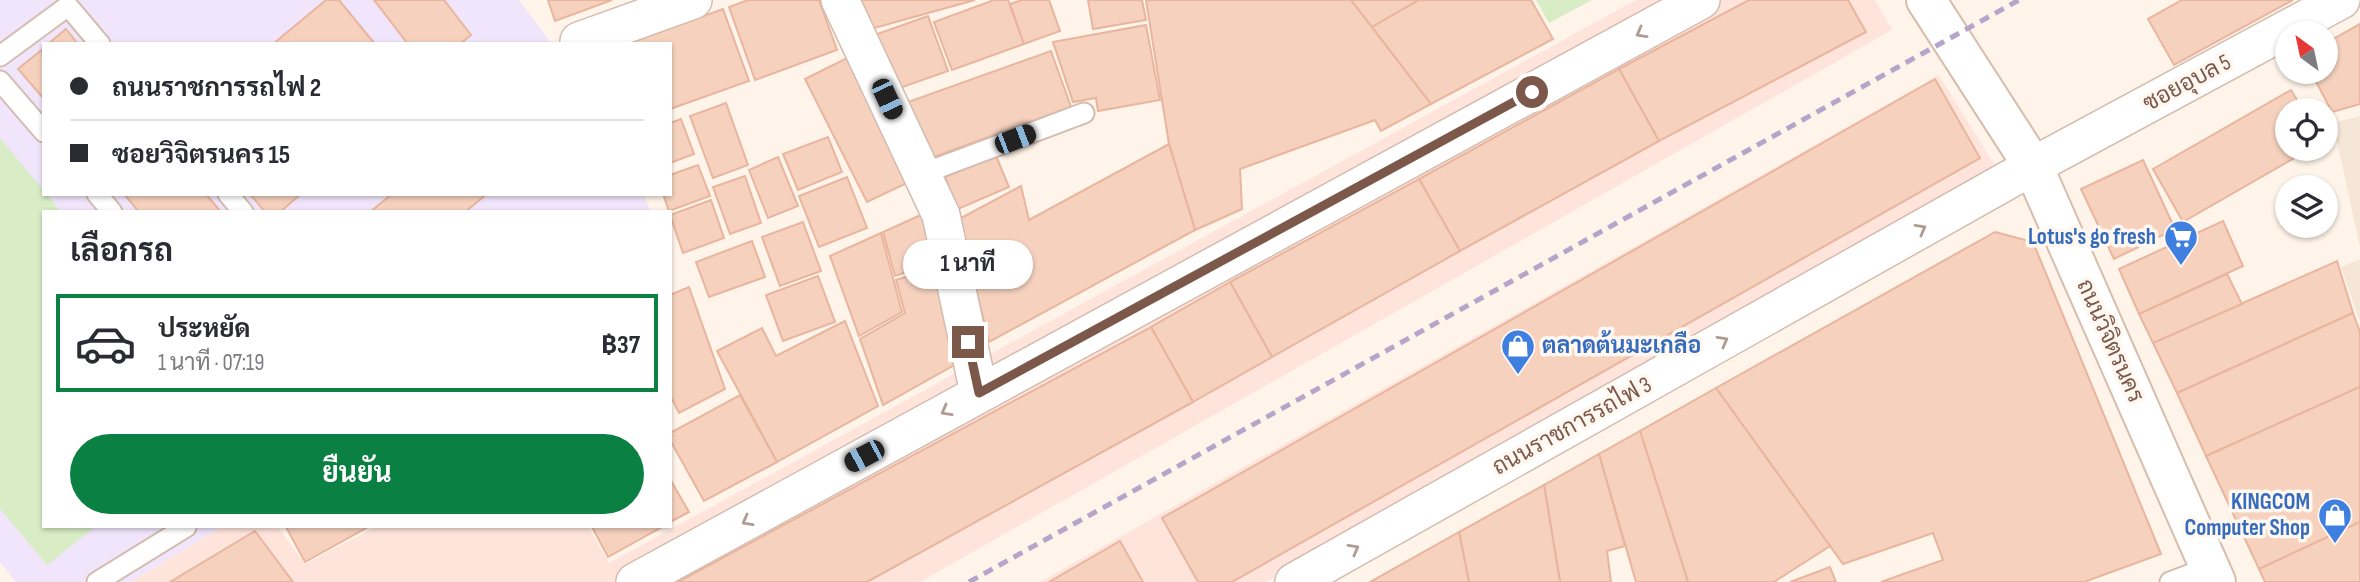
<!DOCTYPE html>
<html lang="th">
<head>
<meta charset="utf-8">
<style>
  :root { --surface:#fff; --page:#f2f2f3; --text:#2b2b33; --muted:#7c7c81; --line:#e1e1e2; --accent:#0b8043 }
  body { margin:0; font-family:"Sofia Sans Condensed",Sarabun,sans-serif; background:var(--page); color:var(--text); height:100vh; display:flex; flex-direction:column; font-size:26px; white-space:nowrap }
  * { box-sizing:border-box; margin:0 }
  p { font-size:23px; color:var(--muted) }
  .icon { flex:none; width:38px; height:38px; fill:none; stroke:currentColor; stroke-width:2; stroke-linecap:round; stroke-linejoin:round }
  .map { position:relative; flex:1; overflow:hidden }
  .side { position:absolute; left:42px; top:210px; width:630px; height:318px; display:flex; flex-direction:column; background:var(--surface); border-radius:0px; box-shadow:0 2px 5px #0004 }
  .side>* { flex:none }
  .top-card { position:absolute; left:42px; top:42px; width:630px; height:154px; border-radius:0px; box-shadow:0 2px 5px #0004; display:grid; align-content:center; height:154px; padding:0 28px; background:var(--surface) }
  .needle { width:46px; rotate:327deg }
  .controls { position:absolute; left:2275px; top:21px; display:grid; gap:14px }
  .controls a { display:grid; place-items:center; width:63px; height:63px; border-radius:50%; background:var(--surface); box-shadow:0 2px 5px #0004; font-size:35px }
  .end { position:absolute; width:32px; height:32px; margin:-16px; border:9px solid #7b584a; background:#fff; box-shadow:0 0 0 4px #fff }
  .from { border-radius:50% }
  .bubble { position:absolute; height:49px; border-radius:24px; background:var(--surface); box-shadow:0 2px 5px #0004; font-size:23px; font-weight:700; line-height:49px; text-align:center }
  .car { position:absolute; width:21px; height:42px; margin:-21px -10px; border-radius:9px; box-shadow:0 0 5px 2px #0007; background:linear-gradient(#222 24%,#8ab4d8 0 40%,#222 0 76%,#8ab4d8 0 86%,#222 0) }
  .top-card b { display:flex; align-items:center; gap:24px; height:66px; font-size:26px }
  .top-card b+b { border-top:2px solid var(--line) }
  .top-card i { width:18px; height:18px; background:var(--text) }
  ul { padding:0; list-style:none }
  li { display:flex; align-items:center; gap:21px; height:98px; margin:0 14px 10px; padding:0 14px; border:4px solid transparent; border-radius:0px }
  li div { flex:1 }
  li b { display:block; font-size:26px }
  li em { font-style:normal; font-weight:700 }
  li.active { border-color:var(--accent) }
  li>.icon { width:63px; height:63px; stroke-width:1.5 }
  h2 { padding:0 28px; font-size:32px; line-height:84px }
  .cta { display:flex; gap:14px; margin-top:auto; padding:14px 28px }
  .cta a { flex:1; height:80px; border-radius:42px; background:var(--accent); color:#fff; font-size:28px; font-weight:700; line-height:80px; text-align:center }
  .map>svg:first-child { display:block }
  .residential { fill:#f6e6d7 }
  .commercial { fill:#ffe4dc }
  .education { fill:#f1e5fb }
  .green { fill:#d8edc5 }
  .building { fill:#f5d1be; stroke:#e9b59e; stroke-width:2 }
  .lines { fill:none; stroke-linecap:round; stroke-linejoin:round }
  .service-casing { stroke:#d4bdb0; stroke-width:23 }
  .minor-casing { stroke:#d4bdb0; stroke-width:40 }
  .secondary-casing { stroke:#d7bdac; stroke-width:42 }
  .service { stroke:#fff; stroke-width:19 }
  .minor { stroke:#fff; stroke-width:37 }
  .secondary { stroke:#fff; stroke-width:38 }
  .rail { stroke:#b6a5ca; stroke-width:5; stroke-dasharray:10 7; stroke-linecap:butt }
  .oneway { stroke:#b09b92 }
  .route { stroke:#7b584a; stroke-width:9 }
  .labels { text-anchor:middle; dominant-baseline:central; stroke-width:7; stroke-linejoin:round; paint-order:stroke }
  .street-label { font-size:23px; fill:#7b584a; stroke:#fff8f1 }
  .shop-label { font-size:23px; font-weight:bold; fill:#366cbe; stroke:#fff8f1; text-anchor:end }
</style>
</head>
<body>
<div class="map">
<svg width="2360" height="582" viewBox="0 0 2360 582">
  <rect width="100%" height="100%" fill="#fef4e9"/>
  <g class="residential">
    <polygon points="2360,116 2360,247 2333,123"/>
    <polygon points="2360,259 2360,322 2341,267"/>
  </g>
  <g class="commercial">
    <polygon points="1636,0 1875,0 1892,30 920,582 131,582 221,527 278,527 305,564 376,527 588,527 609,563"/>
    <polygon points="1939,75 1998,170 1266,582 1040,582"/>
  </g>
  <polygon class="education" points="0,0 519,0 552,44 44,44 44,194 643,194 651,212 44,212 44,527 221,527 131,582 16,582 0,562"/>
  <g class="green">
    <polygon points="1536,0 1592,0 1549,23"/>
    <polygon points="0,138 44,191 44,194 47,194 61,212 44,212 44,527 95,527 47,565 0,509"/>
  </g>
  <g class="building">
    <polygon points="326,0 339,0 375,44 273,44"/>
    <polygon points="374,0 444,0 471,35 460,44 408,44"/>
    <polygon points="548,0 612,0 555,21"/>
    <polygon points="748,0 819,0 837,50 755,80 729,7"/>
    <polygon points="859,0 975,0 867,30"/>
    <polygon points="994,0 1008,0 1024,44 952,70 934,22"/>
    <polygon points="1022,0 1049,0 1060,31 1024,44 1010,4"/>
    <polygon points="1088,0 1142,0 1146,20 1093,29"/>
    <polygon points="1146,0 1351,0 1431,104 1381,131 1375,120 1240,169 1242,209 1195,230 1169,144"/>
    <polygon points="1351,0 1419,0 1372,27"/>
    <polygon points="1419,0 1531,0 1553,39 1431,104 1372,27"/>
    <polygon points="1749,0 1848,0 1866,32 1659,141 1619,69"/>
    <polygon points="2182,0 2293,0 2174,65 2148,19"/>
    <polygon points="723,9 749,81 670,109 670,44 627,44"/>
    <polygon points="928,16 948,71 897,89 877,34"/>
    <polygon points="2360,24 2360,104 2332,112 2311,72 2326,72 2326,43"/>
    <polygon points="1146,25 1160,100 1098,111 1096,98 1073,102 1053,42"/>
    <polygon points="66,29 78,44 48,44"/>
    <polygon points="44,48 44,99 18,69"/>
    <polygon points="1051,51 1071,107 928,159 908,102"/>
    <polygon points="849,57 911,181 867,202 805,79"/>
    <polygon points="1619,69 1659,141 1460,251 1419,179"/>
    <polygon points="1935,79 1980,158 1232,582 1198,582 1162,518"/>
    <polygon points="2291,90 2303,110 2287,110 2287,149 2310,149 2183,222 2153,169"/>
    <polygon points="726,103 748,165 713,178 690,116"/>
    <polygon points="681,119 694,154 670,163 670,123"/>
    <polygon points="828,137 842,172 798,190 783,154"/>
    <polygon points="1169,144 1195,230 989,342 959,219 1021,186 1029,220"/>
    <polygon points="996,156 1009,187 958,209 945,177"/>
    <polygon points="778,157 798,206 768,218 749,170"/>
    <polygon points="2143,160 2175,229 2114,259 2081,189"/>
    <polygon points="698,165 710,196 669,211 663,194 670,194 670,175"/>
    <polygon points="745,176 761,223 730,234 713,187"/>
    <polygon points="847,177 867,228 819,247 799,196"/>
    <polygon points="1419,179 1460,251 1272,357 1230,282"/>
    <polygon points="124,194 206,194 221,212 139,212"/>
    <polygon points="250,194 301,194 280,212 265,212"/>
    <polygon points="392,194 487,194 465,212 370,212"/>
    <polygon points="711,200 724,238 683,253 670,215"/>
    <polygon points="923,214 936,262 895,276 883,232"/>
    <polygon points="2223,221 2243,266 2139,314 2119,269"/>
    <polygon points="803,222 821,271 780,286 762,237"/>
    <polygon points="1995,232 2033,242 2161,554 2084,582 1881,582 1943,560 1933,533 1843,564 1716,388"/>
    <polygon points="881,233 902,312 859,336 830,256"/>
    <polygon points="752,241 765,277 709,297 696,262"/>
    <polygon points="2337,261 2353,313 2177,393 2153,343"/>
    <polygon points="939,267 965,359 883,405 860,339 905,313 896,280"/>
    <polygon points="2227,274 2242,304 2153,343 2139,314"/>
    <polygon points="818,276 835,322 783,341 766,295"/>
    <polygon points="1230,282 1272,357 1193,402 1151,327"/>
    <polygon points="689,287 725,389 679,413 670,395 670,295"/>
    <polygon points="2353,313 2360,332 2360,387 2206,456 2177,393"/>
    <polygon points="845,321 878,406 777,462 717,351 762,328 776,356"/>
    <polygon points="1151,327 1193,402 867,582 678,582"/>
    <polygon points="2360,387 2360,522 2259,569 2206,456"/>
    <polygon points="1716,388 1830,546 1774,582 1688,582 1640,431"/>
    <polygon points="740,395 777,462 704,501 670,440 670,433"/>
    <polygon points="1640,431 1688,582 1636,582 1599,454"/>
    <polygon points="1599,454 1625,546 1607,551 1611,582 1560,582 1544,485"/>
    <polygon points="670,479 689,512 670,522"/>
    <polygon points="1544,485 1560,582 1469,582 1459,532"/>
    <polygon points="2360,522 2360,582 2265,582 2259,569"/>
    <polygon points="286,527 368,527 305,562"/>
    <polygon points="592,527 662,527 608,557"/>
    <polygon points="255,531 293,582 170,582"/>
    <polygon points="1459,532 1469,582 1370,582"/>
    <polygon points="1120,541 1143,582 1049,582"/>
    <polygon points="1830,567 1836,582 1790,582"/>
  </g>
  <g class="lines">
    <g class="service-casing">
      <g id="service">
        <polyline points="0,56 68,6 100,44"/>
        <polyline points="0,81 44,132"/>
        <polyline points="922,174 1084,113"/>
        <polyline points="97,194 112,212"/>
        <polyline points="228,194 243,212"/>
        <polyline points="97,582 186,527"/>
        <polyline points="2170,582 2210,567"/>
      </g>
    </g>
    <g class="minor-casing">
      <g id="minor">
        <polyline points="840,0 941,215 979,393"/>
        <polyline points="579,41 693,0"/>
        <polyline points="635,582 1701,0"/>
        <polyline points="1294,582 2033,166 2341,0"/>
      </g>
    </g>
    <g class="secondary-casing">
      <polyline id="secondary" points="1926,0 2033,166 2216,582"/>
    </g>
    <use href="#service" class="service"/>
    <use href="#minor" class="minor"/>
    <use href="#secondary" class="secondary"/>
    <polyline class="rail" points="969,582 2019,0"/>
  </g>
  <defs><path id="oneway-chevron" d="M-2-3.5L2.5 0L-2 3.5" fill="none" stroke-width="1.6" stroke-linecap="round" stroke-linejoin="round" transform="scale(1.75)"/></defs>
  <g class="oneway">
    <use href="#oneway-chevron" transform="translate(1641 33) rotate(151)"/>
    <use href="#oneway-chevron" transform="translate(1921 229) rotate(-29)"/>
    <use href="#oneway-chevron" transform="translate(1723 341) rotate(-29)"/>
    <use href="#oneway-chevron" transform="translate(946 411) rotate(151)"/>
    <use href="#oneway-chevron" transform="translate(747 521) rotate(151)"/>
    <use href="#oneway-chevron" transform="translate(1354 549) rotate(-29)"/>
  </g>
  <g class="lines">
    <polyline class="route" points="968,342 979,393 1532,92"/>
  </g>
  <defs>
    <g id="supermarket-pin" transform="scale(1.75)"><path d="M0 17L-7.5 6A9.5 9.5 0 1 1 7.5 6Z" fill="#3f7fe0" stroke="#fff8f1"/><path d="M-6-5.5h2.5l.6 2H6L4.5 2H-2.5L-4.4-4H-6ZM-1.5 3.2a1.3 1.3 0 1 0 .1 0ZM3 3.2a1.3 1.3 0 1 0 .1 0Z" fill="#fff"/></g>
    <g id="shop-pin" transform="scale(1.75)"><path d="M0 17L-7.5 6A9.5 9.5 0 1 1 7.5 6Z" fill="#3f7fe0" stroke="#fff8f1"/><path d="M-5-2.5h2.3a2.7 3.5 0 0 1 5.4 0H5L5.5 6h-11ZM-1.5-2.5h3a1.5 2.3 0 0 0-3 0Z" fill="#fff"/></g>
  </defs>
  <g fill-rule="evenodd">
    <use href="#supermarket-pin" x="2181" y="237"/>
    <use href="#shop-pin" x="1518" y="346"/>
    <use href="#shop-pin" x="2335" y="515"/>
  </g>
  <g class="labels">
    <g class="street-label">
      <text transform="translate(2187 83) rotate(-28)">ซอยอุบล 5</text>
      <text transform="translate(2110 341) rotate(66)">ถนนวิจิตรนคร</text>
      <text transform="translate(1572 426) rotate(-29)">ถนนราชการรถไฟ 3</text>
    </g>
    <g class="shop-label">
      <text x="2156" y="237">Lotus's go fresh</text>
      <text x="1542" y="346" text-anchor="start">ตลาดต้นมะเกลือ</text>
      <text x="2310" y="502">KINGCOM<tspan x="2310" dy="26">Computer Shop</tspan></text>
    </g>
  </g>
</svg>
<div class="controls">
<a><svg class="needle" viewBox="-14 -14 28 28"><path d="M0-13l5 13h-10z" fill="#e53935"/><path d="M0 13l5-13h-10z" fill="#7c7c81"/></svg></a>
<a><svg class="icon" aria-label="locate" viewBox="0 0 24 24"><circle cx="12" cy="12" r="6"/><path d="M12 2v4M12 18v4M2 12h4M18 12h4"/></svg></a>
<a><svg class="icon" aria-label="layers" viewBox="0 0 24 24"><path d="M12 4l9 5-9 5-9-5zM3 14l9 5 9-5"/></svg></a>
</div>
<i class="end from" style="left:1532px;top:92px"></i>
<i class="end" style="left:968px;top:342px"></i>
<div class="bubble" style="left:903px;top:240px;width:130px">1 นาที</div>
<i class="car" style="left:887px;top:99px;rotate:155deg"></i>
<i class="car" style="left:1015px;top:139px;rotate:69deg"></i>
<i class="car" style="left:864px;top:456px;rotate:242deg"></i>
<div class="top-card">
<b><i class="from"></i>ถนนราชการรถไฟ 2</b>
<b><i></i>ซอยวิจิตรนคร 15</b>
</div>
<section class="side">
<h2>เลือกรถ</h2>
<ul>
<li class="active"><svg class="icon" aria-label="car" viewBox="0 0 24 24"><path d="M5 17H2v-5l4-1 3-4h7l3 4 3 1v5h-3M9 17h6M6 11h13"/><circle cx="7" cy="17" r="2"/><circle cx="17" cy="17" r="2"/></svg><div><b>ประหยัด</b><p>1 นาที · 07:19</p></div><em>฿37</em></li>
</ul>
<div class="cta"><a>ยืนยัน</a></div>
</section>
</div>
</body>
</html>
